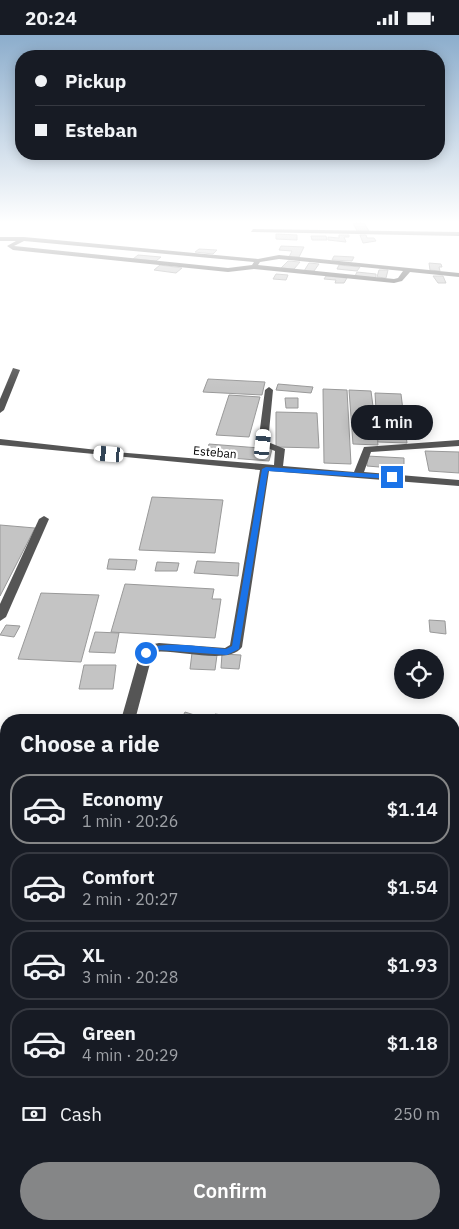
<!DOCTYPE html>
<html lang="en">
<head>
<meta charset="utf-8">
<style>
  :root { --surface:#171b24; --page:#242831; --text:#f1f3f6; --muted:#9ea1a6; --line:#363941; --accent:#858687 }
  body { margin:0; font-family:"IBM Plex Sans",sans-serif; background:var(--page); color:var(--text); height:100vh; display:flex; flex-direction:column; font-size:19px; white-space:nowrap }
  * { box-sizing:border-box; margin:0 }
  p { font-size:16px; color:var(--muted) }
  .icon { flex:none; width:28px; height:28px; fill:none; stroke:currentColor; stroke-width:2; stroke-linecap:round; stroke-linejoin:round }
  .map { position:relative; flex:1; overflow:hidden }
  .panel { position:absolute; left:0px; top:679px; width:460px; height:516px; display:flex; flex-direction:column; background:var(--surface); border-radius:20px 20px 0 0; box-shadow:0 2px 12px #0003 }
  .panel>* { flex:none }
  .banner { position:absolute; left:15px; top:15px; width:430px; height:110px; border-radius:20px; box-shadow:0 2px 12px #0003; display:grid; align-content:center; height:110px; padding:0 20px; background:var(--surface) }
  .controls { position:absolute; left:394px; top:614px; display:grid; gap:10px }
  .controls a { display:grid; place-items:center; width:50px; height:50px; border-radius:50%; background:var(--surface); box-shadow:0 2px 12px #0003; font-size:25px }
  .end { position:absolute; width:22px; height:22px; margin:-11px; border:6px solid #1a73e8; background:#fff; box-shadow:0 0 0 2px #fff }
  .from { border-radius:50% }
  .bubble { position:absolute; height:35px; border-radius:18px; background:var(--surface); box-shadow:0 2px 12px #0003; font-size:16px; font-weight:600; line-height:35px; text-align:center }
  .car { position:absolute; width:15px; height:30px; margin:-15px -8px; border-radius:6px; box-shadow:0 0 4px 1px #0007; background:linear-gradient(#fff 24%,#345 0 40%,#fff 0 76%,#345 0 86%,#fff 0) }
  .banner b { display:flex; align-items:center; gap:18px; height:48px; font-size:19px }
  .banner b+b { border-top:1px solid var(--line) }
  .banner i { width:12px; height:12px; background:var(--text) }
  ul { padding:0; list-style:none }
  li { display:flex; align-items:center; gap:15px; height:70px; margin:0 10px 8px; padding:0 10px; border:2px solid var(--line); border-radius:20px }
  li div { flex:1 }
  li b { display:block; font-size:19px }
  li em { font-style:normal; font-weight:600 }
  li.on { border-color:var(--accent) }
  li>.icon { width:45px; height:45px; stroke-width:1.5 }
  h2 { padding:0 20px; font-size:22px; line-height:60px }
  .pay { display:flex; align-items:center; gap:12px; height:55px; padding:0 20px; font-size:19px }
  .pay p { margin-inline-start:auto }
  .cta { display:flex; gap:10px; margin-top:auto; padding:10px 20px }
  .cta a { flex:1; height:58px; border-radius:30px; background:var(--accent); color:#fff; font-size:20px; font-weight:600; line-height:58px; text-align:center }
  .status { display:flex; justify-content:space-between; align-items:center; height:35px; padding:0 25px; background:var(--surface); direction:ltr }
  .status svg { height:14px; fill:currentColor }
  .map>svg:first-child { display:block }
  .building { fill:#c4c4c4; stroke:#999 }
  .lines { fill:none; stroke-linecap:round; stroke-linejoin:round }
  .minor { fill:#555; fill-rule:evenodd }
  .route { fill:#1a73e8 }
  .labels { text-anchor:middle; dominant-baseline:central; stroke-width:4.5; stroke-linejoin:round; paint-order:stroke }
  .far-street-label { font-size:12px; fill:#000; stroke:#fff }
</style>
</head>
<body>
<div class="status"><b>20:24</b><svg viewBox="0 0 49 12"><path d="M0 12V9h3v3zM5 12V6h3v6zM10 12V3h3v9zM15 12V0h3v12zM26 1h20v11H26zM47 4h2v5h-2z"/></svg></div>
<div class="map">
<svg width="459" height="1194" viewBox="0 0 459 1194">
  <rect width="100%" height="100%" fill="#fff"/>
  <g class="building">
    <polygon points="353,188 364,188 369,196 357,196"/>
    <polygon points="276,199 297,200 297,205 276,204"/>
    <polygon points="339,200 349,200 349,202 344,202 346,207 328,205 328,202 339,203"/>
    <polygon points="360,200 366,200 367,203 374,203 376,206 363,208"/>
    <polygon points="311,201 326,201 327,205 312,205"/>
    <polygon points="281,211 304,212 299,222 289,222 292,216 279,215"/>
    <polygon points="199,214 217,215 213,219 195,217"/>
    <polygon points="138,220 161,222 156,226 133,224"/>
    <polygon points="334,221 354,222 352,226 332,225"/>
    <polygon points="288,226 300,227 294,234 281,233"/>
    <polygon points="309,228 319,229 314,236 304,236"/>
    <polygon points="429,228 441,229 442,232 439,232 440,236 430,235"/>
    <polygon points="160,230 182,233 176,238 154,235"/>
    <polygon points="339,230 360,232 357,236 337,234"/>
    <polygon points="379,235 388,235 386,243 377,242"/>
    <polygon points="357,237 376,239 376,241 375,243 355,241"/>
    <polygon points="276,239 288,240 286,245 273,244"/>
    <polygon points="326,241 347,243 344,248 335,248 336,245 324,244"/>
    <polygon points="433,241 443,241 446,248 438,248"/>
    <polygon points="208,344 265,347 262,360 203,357"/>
    <polygon points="278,349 313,352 311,358 276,355"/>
    <polygon points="323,354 347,355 351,429 324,428"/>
    <polygon points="349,355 371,356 378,410 353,409"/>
    <polygon points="375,358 401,359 407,408 378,407"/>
    <polygon points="229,360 260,362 249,402 216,400"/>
    <polygon points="285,363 298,363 298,373 286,373"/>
    <polygon points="276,377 317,378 319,413 276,412"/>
    <polygon points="209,409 272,414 269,426 205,421"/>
    <polygon points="425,416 459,417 459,438 429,436"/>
    <polygon points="367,421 404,423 404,434 367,431"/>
    <polygon points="152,462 223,465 215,518 139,515"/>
    <polygon points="0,490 35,493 0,561"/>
    <polygon points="109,524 137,525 135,535 107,534"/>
    <polygon points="197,526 239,528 238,541 194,538"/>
    <polygon points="157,527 179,528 177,536 155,536"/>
    <polygon points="125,549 214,554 212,564 221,564 215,603 111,597"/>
    <polygon points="41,558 99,560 81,627 18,624"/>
    <polygon points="429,585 445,586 446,599 430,597"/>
    <polygon points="6,590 20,591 14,602 0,600"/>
    <polygon points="95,597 119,598 115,618 89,617"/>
    <polygon points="192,618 217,620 215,635 190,634"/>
    <polygon points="222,619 241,620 239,634 221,633"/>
    <polygon points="84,630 116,630 113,654 79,654"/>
    <polygon points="185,677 207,684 181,685"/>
    <polygon points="215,679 256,685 214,685"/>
    <rect x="0" y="702" width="6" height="63"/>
    <polygon points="454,730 459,731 459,873 454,872"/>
    <rect x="0" y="768" width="6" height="34"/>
    <polygon points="0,817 6,817 6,862 0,861"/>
    <polygon points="0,924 6,925 6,1000 0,998"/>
    <polygon points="459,1065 459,1194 427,1194 427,1189 454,1189 454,1068"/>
    <polygon points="0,1068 6,1068 6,1092 0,1091"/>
    <polygon points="0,1150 6,1150 6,1189 74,1189 73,1194 0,1194"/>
    <polygon points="77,1189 121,1189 120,1194 77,1194"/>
    <rect x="147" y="1189" width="62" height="5"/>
    <rect x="226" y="1189" width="15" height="5"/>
    <rect x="267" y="1189" width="30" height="5"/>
  </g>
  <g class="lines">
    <g class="minor">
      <polygon points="253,194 459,197 459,201 251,197"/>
      <path d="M 0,202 L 24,202 L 258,224 L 279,220 L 459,238 L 459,242 L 410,237 L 402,246 L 394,248 L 254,234 L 228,237 L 13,215 L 7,211 L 16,206 L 0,206 ZM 24,206 L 254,227 L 252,230 L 228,233 L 14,211 ZM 279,224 L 403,236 L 398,243 L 394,244 L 258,230 L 260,227 Z"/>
      <polygon points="13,333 20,335 4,375 0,378 0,364"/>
      <path d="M 269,352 L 273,355 L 268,407 L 285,414 L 283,431 L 354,437 L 364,412 L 459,405 L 459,411 L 371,417 L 364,437 L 459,445 L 459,451 L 269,436 L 242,612 C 229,631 175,613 153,617 L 135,685 L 121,685 L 140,618 L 144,611 L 159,608 L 225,613 L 230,610 L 260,435 L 0,410 L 0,404 L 115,417 L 274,430 L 275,416 L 258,409 L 265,355 Z"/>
      <polygon points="44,481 49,484 6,582 0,586 0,569 39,484"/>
      <polygon points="0,909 6,910 6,926 0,925"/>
      <polygon points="454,999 459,1000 459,1020 454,1019"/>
      <polygon points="0,1030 6,1031 6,1051 0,1050"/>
      <polygon points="0,1100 6,1102 6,1123 0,1122"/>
      <rect x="327" y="1189" width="22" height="5"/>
    </g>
  </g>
  <linearGradient id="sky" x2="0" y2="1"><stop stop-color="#8cadcc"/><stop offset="0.53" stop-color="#fff"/><stop offset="1" stop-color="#fff" stop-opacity="0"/></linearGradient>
  <rect width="459" height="353" fill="url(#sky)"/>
  <path class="route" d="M 266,432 L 392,440 L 395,442 L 392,444 L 268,436 L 239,614 L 227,620 L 159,615 L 152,617 L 149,620 L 143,620 L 142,618 C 153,603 208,613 226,614 L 232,611 L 262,434 Z"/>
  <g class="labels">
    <g class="far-street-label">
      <text transform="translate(215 417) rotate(5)">Esteban</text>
    </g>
  </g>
</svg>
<div class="controls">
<a><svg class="icon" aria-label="locate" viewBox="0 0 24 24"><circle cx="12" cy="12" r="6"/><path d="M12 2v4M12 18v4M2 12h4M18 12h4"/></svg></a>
</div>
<i class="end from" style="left:146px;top:618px"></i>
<i class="end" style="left:392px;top:442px"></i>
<div class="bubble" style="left:351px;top:370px;width:82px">1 min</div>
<i class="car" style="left:263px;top:409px;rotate:6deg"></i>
<i class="car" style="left:109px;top:419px;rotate:275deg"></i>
<div class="banner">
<b><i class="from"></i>Pickup</b>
<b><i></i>Esteban</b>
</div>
<section class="panel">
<h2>Choose a ride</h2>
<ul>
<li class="on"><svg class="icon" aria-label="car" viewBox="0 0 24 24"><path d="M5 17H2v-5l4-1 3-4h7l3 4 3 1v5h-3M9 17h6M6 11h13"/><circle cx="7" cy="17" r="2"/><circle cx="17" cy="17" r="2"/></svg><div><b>Economy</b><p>1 min · 20:26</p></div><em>$1.14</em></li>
<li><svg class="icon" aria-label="car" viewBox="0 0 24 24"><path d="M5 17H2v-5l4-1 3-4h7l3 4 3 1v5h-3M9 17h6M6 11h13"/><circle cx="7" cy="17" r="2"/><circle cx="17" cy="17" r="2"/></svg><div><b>Comfort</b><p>2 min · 20:27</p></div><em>$1.54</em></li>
<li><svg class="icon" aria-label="car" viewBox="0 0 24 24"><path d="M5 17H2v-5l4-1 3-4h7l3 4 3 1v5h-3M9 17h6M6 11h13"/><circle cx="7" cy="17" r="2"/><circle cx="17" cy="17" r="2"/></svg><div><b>XL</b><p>3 min · 20:28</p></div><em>$1.93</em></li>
<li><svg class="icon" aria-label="car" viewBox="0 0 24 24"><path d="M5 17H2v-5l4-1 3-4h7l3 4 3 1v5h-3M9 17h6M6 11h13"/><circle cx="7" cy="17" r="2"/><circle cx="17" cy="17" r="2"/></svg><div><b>Green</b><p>4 min · 20:29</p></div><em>$1.18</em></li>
</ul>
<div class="pay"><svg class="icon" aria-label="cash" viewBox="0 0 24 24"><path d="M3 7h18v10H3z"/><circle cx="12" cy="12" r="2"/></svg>Cash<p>250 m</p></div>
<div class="cta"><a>Confirm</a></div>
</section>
</div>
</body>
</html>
